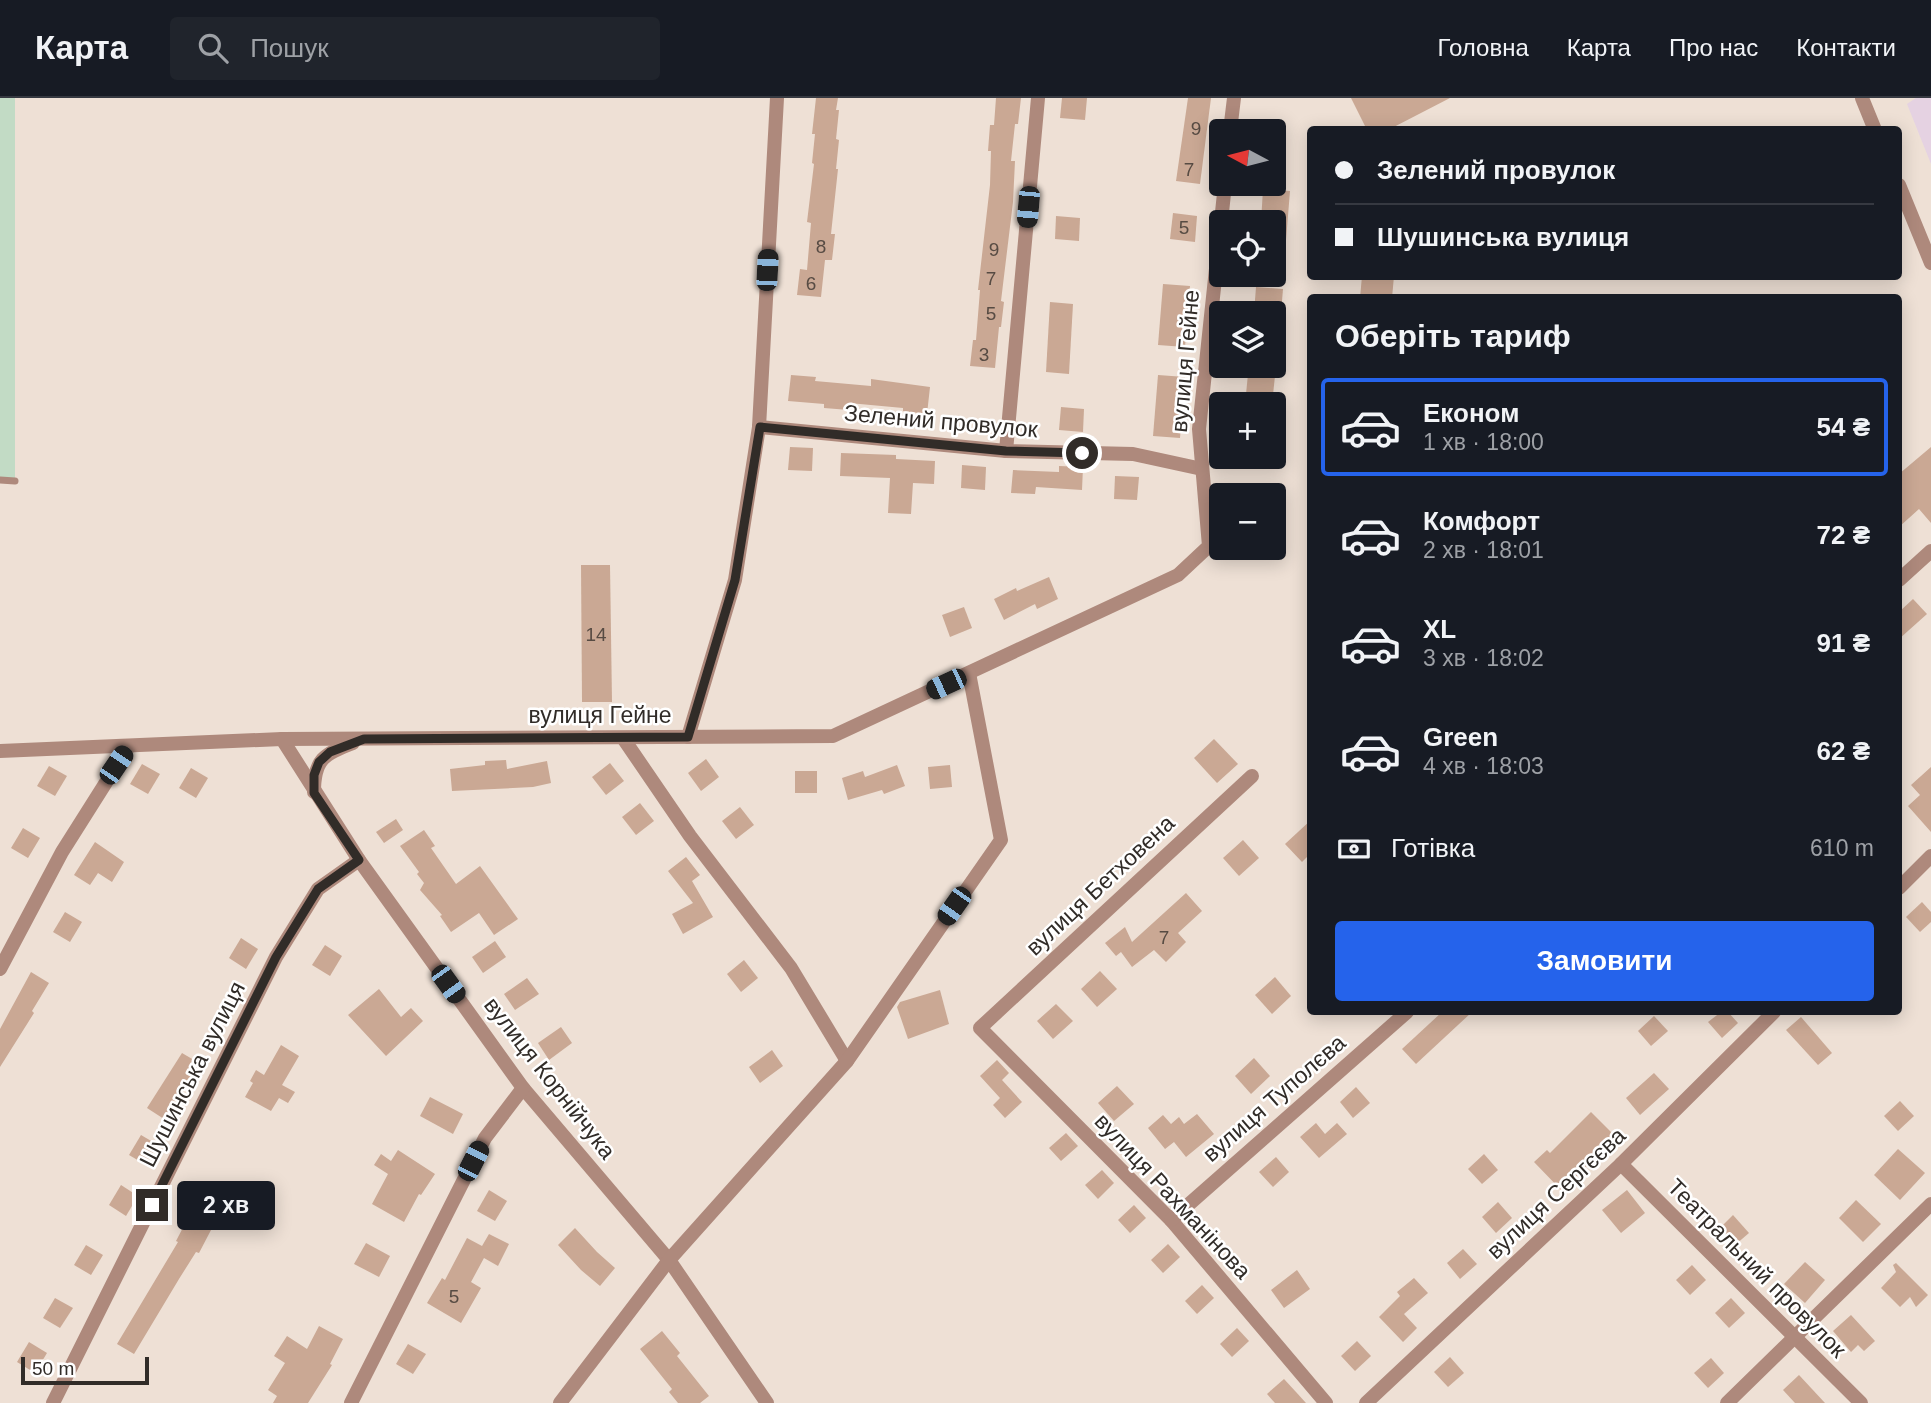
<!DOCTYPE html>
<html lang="uk">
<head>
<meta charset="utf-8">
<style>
  :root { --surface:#171b24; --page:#20242c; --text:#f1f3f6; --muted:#9ea1a6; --line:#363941; --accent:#2563eb }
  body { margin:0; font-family:Helvetica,sans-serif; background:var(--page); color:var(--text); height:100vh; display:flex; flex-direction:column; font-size:26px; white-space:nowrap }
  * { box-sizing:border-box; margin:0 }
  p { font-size:23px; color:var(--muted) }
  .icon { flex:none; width:38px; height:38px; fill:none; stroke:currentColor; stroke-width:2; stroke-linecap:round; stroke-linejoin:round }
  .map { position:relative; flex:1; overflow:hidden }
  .panel { position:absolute; left:1307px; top:196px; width:595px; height:721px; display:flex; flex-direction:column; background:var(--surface); border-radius:7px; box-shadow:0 4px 18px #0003 }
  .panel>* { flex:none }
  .hud { position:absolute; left:1307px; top:28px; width:595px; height:154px; border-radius:7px; box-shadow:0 4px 18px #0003; display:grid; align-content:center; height:154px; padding:0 28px; background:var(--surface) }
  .needle { width:46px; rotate:277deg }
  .buttons { position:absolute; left:1209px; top:21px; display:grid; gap:14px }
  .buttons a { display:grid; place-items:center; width:77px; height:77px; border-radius:7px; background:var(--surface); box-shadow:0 4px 18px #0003; font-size:35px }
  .scale { position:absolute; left:21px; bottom:18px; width:128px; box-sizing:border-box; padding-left:7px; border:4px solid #312c28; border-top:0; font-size:19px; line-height:24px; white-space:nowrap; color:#312c28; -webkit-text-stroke:5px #fff; paint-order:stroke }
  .end { position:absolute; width:32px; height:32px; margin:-16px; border:9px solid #312c28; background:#fff; box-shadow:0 0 0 4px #fff }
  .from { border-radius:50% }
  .bubble { position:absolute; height:49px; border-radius:7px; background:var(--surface); box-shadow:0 4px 18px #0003; font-size:23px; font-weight:600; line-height:49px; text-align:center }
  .car { position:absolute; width:21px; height:42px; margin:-21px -10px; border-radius:9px; box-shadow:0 0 5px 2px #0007; background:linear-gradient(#222 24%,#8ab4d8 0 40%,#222 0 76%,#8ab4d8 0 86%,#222 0) }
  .hud b { display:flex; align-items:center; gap:24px; height:66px; font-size:26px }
  .hud b+b { border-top:2px solid var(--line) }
  .hud i { width:18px; height:18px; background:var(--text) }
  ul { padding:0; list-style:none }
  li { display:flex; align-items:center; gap:21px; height:98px; margin:0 14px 10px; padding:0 14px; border:4px solid transparent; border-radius:7px }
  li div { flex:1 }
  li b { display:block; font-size:26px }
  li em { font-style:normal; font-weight:600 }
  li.on { border-color:var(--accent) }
  li>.icon { width:63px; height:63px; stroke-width:1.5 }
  h2 { padding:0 28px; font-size:32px; line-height:84px }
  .pay { display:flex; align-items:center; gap:18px; height:77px; padding:0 28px; font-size:26px }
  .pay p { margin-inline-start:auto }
  .cta { display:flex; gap:14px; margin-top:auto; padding:14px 28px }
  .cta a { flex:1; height:80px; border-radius:7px; background:var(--accent); color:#fff; font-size:28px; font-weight:600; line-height:80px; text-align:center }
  header { display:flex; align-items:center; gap:42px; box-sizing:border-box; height:98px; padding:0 35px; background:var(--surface); border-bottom:2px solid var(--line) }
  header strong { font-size:33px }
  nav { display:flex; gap:38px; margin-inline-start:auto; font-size:24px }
  .search { width:490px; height:63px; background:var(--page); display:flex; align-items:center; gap:18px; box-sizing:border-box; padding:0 24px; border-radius:7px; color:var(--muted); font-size:26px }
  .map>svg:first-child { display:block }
  .industrial { fill:#e5d2e2 }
  .green { fill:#c2dbc5 }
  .building { fill:#caa894 }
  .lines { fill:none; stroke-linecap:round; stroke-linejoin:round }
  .service { stroke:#ae897c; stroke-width:7 }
  .minor { stroke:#ae897c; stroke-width:14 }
  .route { stroke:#312c28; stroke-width:9 }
  .labels { text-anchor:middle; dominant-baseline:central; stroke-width:5; stroke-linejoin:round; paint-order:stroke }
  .number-label { font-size:19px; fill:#574b43 }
  .street-label { font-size:23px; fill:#312c28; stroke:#fff }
</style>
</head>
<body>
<header>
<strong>Карта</strong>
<div class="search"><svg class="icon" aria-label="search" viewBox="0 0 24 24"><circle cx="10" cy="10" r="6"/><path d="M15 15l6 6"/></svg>Пошук</div>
<nav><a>Головна</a><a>Карта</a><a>Про нас</a><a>Контакти</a></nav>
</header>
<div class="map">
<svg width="1931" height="1305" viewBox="0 0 1931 1305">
  <rect width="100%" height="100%" fill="#eee0d5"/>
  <polygon class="industrial" points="1916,0 1931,0 1931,66 1907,6"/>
  <rect class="green" x="0" y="0" width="15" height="382"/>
  <g class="building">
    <polygon points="816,0 838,0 836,12 839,12 836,41 839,42 836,71 838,71 831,136 835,136 832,162 825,162 821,199 797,197 800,171 807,172 811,125 807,124 814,66 812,65 815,36 812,36"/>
    <polygon points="996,0 1021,0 1018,26 1015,26 1011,63 1015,63 1013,104 1001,203 1004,204 1001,229 999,229 995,270 970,268 973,242 976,242 980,192 978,192 990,87 991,53 988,53 990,27 994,27"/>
    <polygon points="1062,0 1087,0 1085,22 1060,20"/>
    <polygon points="1188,0 1211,0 1200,86 1176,83"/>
    <polygon points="1351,0 1450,0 1388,32 1367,32"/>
    <polygon points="1263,91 1290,93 1284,167 1274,166 1274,124 1261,124"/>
    <polygon points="1173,115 1197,118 1195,144 1170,141"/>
    <polygon points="1056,118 1080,120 1079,143 1055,141"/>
    <polygon points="1362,178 1394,178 1392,200 1360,200"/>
    <polygon points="1163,186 1190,188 1185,249 1158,247"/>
    <polygon points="1256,189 1283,191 1281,215 1254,215"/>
    <polygon points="1050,204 1073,206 1069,276 1046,274"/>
    <polygon points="1248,276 1275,278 1272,306 1245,306"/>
    <polygon points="791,277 816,279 815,283 871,288 871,281 930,289 927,316 903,313 903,310 849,305 849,312 824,310 824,306 788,303"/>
    <polygon points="1158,277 1185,279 1180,340 1153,338"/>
    <polygon points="1061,309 1084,311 1083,334 1059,332"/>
    <polygon points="790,349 813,350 812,373 788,372"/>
    <polygon points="1931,349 1931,425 1919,411 1899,429 1899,376"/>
    <polygon points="841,355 896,357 896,361 935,363 934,386 913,385 911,416 888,415 890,380 840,378"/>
    <polygon points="962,367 986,369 985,392 961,390"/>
    <polygon points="1059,368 1083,369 1082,392 1036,389 1035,396 1011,395 1013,372 1059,374"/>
    <polygon points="1115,378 1139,379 1137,402 1114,401"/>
    <polygon points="581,467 610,467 612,604 582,604"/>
    <polygon points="1049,479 1058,501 1037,511 1035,506 1004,522 994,501 1016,490 1017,493"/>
    <polygon points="1913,501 1927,516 1899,541 1899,514"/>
    <polygon points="964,509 972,530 950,539 942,517"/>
    <polygon points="1214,641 1238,666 1217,685 1194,660"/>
    <polygon points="706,661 719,679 701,693 688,675"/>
    <polygon points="506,662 507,671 547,663 551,685 533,689 452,693 450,671 485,667 485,663"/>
    <polygon points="610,665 624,683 606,697 592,679"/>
    <polygon points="142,666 160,676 148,696 130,686"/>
    <polygon points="897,667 905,688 884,696 882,692 848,702 842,680 863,673 865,679"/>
    <polygon points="950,667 952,689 930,691 928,669"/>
    <polygon points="49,668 67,678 55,698 37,688"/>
    <polygon points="1931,669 1931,734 1908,708 1920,697 1911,687"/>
    <polygon points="191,670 208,680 196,700 179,690"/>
    <rect x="795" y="673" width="22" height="22"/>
    <polygon points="640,705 654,723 636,737 622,719"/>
    <polygon points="740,709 754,727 736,741 722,723"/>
    <polygon points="396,721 403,732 384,745 376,734"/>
    <polygon points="1311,722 1311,755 1302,764 1285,746"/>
    <polygon points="23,730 40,740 28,760 11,750"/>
    <polygon points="424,732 435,748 431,750 456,786 480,768 518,821 494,837 479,815 451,834 440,818 442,817 420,792 424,785 417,776 419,774 400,748"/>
    <polygon points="1243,742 1259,760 1239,778 1223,760"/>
    <polygon points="95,744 124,764 112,784 98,775 90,787 74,777"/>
    <polygon points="686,759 700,777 692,783 713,819 683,836 672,816 693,805 668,773"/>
    <polygon points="1186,795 1202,813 1178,835 1186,844 1166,864 1154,852 1132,869 1121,854 1116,858 1105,845 1125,829 1132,844"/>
    <polygon points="1922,804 1931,814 1931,824 1920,834 1906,819"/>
    <polygon points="65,814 82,824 70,844 53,834"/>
    <polygon points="241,840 258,851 246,871 229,860"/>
    <polygon points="495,843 506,859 483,875 472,859"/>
    <polygon points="325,847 342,858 330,878 312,867"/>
    <polygon points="744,862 758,880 741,894 727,876"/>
    <polygon points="1100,873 1117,891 1097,909 1081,891"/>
    <polygon points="31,874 49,885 32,913 34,915 0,969 0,931"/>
    <polygon points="1275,879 1291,898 1272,916 1255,897"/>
    <polygon points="527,880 539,896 515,912 504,896"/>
    <polygon points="379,891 401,919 411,910 423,923 386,958 348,917"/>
    <polygon points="940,892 949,926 908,941 897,909 900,904"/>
    <polygon points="1056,906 1073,923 1053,941 1037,923"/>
    <polygon points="1442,914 1472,914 1416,966 1402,951"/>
    <polygon points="1721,914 1728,914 1738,925 1722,940 1708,924"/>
    <polygon points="1654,918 1668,933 1651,948 1638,933"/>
    <polygon points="1801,919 1832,955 1818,967 1786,932"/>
    <polygon points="561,929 572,945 549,962 538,945"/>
    <polygon points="281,947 299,958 282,987 295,994 288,1005 279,1000 271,1013 245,999 253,985 250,983 256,972 264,977"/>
    <polygon points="772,952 783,968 760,985 749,969"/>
    <polygon points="182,955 199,965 164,1021 147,1010"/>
    <polygon points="1254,960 1270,978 1251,996 1235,978"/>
    <polygon points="997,962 1009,975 1002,982 1022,1004 1005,1020 993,1007 1000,1000 980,978"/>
    <polygon points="1654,975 1669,991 1640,1017 1626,1000"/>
    <polygon points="1117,988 1134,1006 1114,1023 1098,1005"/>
    <polygon points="1356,989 1370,1005 1353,1020 1340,1004"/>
    <polygon points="430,999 463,1016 453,1036 420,1018"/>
    <polygon points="1900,1003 1914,1018 1898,1033 1884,1018"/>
    <polygon points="1591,1014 1616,1039 1562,1093 1534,1064 1547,1052 1550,1055"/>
    <polygon points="1197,1016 1214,1036 1186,1059 1174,1044 1165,1051 1148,1030 1163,1017 1171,1026 1179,1019 1184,1026"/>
    <polygon points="1316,1025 1325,1036 1337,1025 1347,1036 1319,1060 1300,1039"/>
    <polygon points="1066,1035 1078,1048 1061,1063 1049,1050"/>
    <polygon points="141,1037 158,1047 146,1067 129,1057"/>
    <polygon points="1898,1051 1925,1075 1900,1102 1874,1077"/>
    <polygon points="398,1052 435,1076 421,1097 419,1096 404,1124 372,1106 388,1076 374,1067 381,1056 391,1063"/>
    <polygon points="1484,1056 1498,1072 1482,1086 1468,1071"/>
    <polygon points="1276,1059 1289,1074 1273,1089 1259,1074"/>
    <polygon points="1102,1072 1114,1085 1098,1101 1085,1087"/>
    <polygon points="121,1087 138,1098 126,1118 109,1107"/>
    <polygon points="489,1092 507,1103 495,1123 477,1113"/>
    <polygon points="1627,1092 1645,1115 1621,1135 1602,1112"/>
    <polygon points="199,1099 222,1111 199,1155 196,1154 179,1181 134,1256 117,1246 178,1144 176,1143"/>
    <polygon points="1856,1102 1881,1126 1863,1144 1839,1120"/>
    <polygon points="1498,1104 1512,1120 1496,1135 1482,1119"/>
    <polygon points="1134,1107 1146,1120 1130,1135 1118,1122"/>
    <polygon points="1733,1117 1749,1135 1735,1147 1720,1130"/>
    <polygon points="575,1130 597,1154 615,1170 600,1188 581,1172 558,1147"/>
    <polygon points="489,1136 509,1146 498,1168 484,1160 471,1184 481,1190 461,1225 427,1205 442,1180 445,1182 467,1140 482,1148"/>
    <polygon points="366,1145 390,1158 379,1179 354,1166"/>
    <polygon points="1168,1146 1180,1159 1163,1175 1151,1162"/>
    <polygon points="86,1147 103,1157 91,1177 74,1167"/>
    <polygon points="1463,1151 1477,1166 1460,1181 1447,1165"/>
    <polygon points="1805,1164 1825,1182 1805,1205 1784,1186"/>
    <polygon points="1896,1165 1928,1197 1916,1209 1910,1199 1900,1209 1881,1190 1896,1174 1893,1167"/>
    <polygon points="1692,1167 1706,1182 1690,1197 1676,1182"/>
    <polygon points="1297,1172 1310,1191 1284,1210 1271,1192"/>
    <polygon points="1414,1180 1428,1195 1404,1216 1417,1230 1403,1244 1379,1219 1400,1198 1397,1194"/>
    <polygon points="1202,1187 1214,1200 1197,1216 1185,1203"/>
    <polygon points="55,1200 73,1210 60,1230 43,1220"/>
    <polygon points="1731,1200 1745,1215 1729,1230 1715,1215"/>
    <polygon points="1851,1217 1875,1243 1864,1253 1858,1247 1851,1254 1833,1233"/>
    <polygon points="319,1228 343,1241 330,1266 332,1267 308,1305 273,1305 277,1298 268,1292 285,1265 274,1258 287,1238 307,1251"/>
    <polygon points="1237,1230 1249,1243 1232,1259 1220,1246"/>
    <polygon points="662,1233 680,1255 677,1258 709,1298 700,1305 678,1305 669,1294 672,1291 640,1251"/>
    <polygon points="1357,1243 1371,1258 1355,1273 1341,1258"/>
    <polygon points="29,1244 47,1255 35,1275 17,1264"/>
    <polygon points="408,1246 426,1256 413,1276 396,1266"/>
    <polygon points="1450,1259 1464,1275 1448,1289 1434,1274"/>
    <polygon points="1711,1260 1724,1275 1708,1290 1694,1275"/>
    <polygon points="1799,1277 1825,1305 1795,1305 1783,1292"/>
    <polygon points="1284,1281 1296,1294 1306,1305 1275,1305 1267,1296"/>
  </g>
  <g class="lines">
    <polyline class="service" points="0,382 15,383"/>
    <g class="minor">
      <polyline points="1862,0 1875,32"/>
      <polyline points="1230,33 1234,0"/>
      <polyline points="1899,87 1931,165"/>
      <polyline points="759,329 1006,353 1133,356 1202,371"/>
      <polyline points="1006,353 1038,0"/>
      <polyline points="1899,482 1931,453"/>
      <polyline points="688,639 735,482 759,329 777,0"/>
      <polyline points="623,640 690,738 791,870 847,963"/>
      <polyline points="282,641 359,762 523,990 669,1162 767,1305"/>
      <polyline points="0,653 282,641 833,638 1178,477 1209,448 1199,331 1225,86"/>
      <polyline points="1252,678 980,930 1171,1122 1326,1305"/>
      <path d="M 314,694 C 314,661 324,656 353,645"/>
      <polyline points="1899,790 1931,758"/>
      <polyline points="0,871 62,754 129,648"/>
      <polyline points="1621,1066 1861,1305"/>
      <polyline points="1171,1122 1407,914"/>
      <polyline points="53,1305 276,859 318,791 359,762"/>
      <polyline points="351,1305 485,1040 523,990"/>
      <polyline points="560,1305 669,1162 847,963 1001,742 969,575"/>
      <polyline points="1366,1305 1621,1066 1774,914"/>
      <polyline points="1727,1305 1931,1106"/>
    </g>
  </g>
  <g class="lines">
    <polyline class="route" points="152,1107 276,859 318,791 359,762 314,695 314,677 319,664 330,654 364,641 688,639 735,482 760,329 1006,353 1082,355"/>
  </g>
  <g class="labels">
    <g class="number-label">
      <text x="1196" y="30">9</text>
      <text x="1189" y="71">7</text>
      <text x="1184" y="129">5</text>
      <text x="821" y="148">8</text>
      <text x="994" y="151">9</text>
      <text x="991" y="180">7</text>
      <text x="811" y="185">6</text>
      <text x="991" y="215">5</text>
      <text x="984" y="256">3</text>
      <text x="596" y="536">14</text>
      <text x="1164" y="839">7</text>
      <text x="454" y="1198">5</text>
    </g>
    <g class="street-label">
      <text transform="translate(1185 263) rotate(-85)">вулиця Гейне</text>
      <text transform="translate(941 323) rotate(5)">Зелений провулок</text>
      <text x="600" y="617">вулиця Гейне</text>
      <text transform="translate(1100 787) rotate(-43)">вулиця Бетховена</text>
      <text transform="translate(192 976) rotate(-63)">Шушинська вулиця</text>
      <text transform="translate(550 980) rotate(52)">вулиця Корнійчука</text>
      <text transform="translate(1274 1000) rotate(-41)">вулиця Туполєва</text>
      <text transform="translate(1556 1095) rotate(-43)">вулиця Сергєєва</text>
      <text transform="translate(1173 1098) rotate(47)">вулиця Рахманінова</text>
      <text transform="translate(1757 1170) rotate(45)">Театральний провулок</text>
    </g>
  </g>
</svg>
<div class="buttons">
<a><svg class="needle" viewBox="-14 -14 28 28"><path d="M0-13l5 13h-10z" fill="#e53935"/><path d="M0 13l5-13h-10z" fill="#9ea1a6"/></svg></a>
<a><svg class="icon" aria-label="locate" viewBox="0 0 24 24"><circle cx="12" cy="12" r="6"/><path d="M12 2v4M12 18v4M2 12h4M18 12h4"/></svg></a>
<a><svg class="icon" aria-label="layers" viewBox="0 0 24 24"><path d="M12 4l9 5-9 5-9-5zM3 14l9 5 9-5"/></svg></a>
<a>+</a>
<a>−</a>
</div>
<div class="scale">50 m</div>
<i class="end from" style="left:1082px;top:355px"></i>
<i class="end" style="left:152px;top:1107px"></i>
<div class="bubble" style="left:177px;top:1083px;width:98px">2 хв</div>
<i class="car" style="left:1028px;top:109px;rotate:185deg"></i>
<i class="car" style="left:767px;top:172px;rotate:3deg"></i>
<i class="car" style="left:946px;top:586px;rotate:245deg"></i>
<i class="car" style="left:116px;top:667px;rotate:34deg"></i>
<i class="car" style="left:954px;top:808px;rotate:215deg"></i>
<i class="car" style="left:448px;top:886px;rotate:144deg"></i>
<i class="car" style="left:473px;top:1063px;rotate:27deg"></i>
<div class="hud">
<b><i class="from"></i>Зелений провулок</b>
<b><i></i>Шушинська вулиця</b>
</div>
<section class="panel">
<h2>Оберіть тариф</h2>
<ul>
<li class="on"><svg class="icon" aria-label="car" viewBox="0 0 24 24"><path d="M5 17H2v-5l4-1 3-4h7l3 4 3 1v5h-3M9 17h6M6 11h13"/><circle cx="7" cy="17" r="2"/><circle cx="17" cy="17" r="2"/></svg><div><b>Економ</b><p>1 хв · 18:00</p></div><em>54 ₴</em></li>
<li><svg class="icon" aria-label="car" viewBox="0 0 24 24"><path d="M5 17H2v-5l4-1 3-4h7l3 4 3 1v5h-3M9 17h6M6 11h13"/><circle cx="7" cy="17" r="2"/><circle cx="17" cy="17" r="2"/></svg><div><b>Комфорт</b><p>2 хв · 18:01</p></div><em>72 ₴</em></li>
<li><svg class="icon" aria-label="car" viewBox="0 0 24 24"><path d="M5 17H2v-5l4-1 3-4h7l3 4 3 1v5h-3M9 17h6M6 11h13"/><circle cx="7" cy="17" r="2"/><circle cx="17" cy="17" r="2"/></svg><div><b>XL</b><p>3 хв · 18:02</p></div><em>91 ₴</em></li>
<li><svg class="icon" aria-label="car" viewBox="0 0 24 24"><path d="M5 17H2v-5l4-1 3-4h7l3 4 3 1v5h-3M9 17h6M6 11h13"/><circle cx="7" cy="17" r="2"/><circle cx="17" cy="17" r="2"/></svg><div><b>Green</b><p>4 хв · 18:03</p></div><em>62 ₴</em></li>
</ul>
<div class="pay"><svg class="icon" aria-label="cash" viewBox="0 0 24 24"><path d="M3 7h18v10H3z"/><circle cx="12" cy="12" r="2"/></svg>Готівка<p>610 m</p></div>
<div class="cta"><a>Замовити</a></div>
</section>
</div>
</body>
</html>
